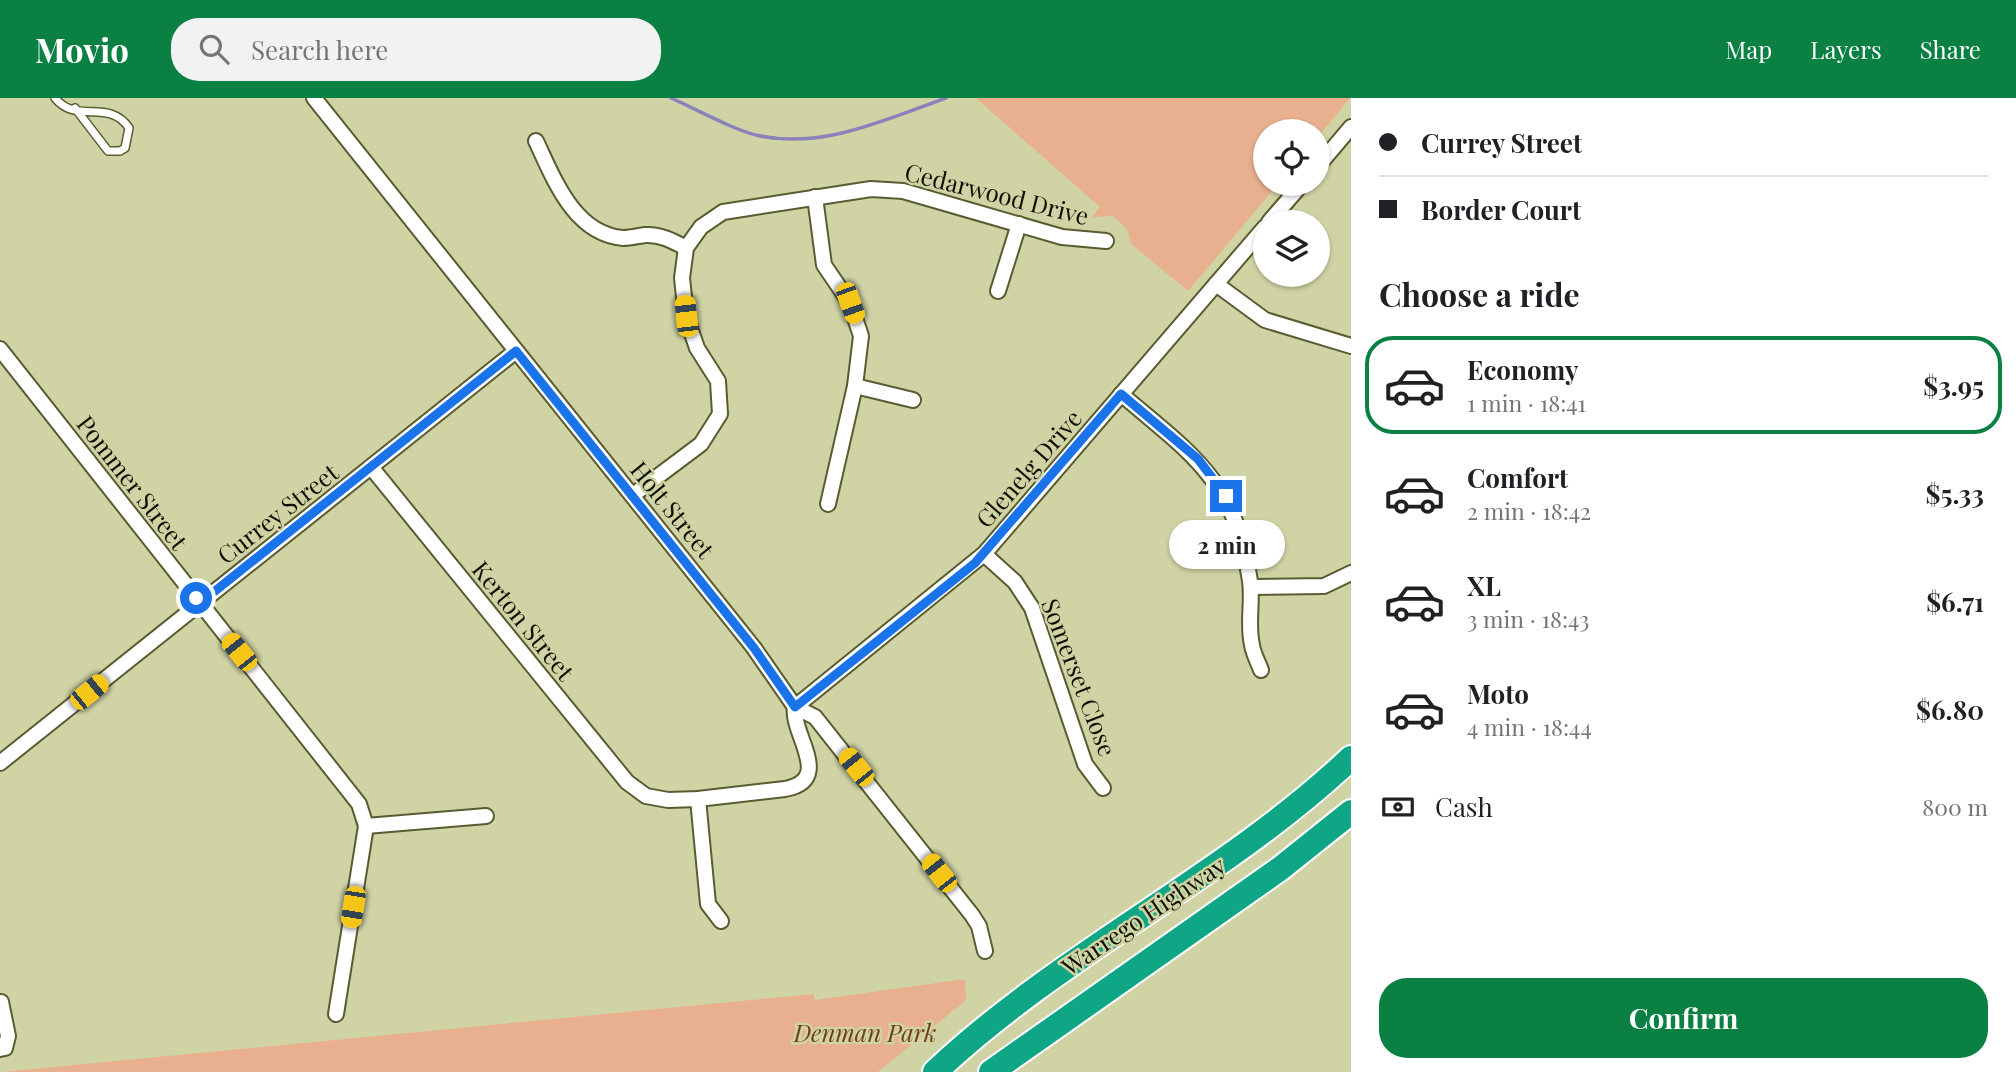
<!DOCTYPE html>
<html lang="en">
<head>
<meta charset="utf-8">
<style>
  :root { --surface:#fff; --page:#f2f2f2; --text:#202124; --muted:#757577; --line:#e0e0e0; --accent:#0b8043 }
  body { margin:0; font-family:"Playfair Display",serif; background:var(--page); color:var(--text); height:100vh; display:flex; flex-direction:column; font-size:26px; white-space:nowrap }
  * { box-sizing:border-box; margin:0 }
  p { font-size:23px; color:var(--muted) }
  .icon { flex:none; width:38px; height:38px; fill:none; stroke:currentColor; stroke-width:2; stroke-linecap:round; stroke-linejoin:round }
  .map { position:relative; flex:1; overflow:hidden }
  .side { display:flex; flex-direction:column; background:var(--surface); width:665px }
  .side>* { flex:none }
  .banner { display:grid; align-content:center; height:154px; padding:0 28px; background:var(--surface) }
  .controls { position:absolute; left:1253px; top:21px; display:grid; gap:14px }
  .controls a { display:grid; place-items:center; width:77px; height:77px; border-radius:50%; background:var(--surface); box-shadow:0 2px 5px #0004; font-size:35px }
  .end { position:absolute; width:32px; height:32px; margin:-16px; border:9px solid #1a73e8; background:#fff; box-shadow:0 0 0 4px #fff }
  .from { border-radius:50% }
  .bubble { position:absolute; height:49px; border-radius:24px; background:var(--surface); box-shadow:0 2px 5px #0004; font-size:23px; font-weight:700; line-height:49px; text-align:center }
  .car { position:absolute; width:21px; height:42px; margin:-21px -10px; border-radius:9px; box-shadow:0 0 5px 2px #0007; background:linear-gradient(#f5c518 24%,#345 0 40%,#f5c518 0 76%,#345 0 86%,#f5c518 0) }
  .banner b { display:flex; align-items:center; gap:24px; height:66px; font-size:26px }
  .banner b+b { border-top:2px solid var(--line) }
  .banner i { width:18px; height:18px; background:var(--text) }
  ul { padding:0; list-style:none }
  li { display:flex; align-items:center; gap:21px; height:98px; margin:0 14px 10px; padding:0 14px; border:4px solid transparent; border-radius:28px }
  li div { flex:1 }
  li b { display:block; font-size:26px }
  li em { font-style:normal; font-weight:700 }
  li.on { border-color:var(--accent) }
  li>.icon { width:63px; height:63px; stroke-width:1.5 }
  h2 { padding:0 28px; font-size:32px; line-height:84px }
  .pay { display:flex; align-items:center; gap:18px; height:77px; padding:0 28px; font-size:26px }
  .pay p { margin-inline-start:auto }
  .primary-button { display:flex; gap:14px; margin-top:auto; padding:14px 28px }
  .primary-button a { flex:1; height:80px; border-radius:28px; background:var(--accent); color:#fff; font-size:28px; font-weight:700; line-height:80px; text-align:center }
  header { display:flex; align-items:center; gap:42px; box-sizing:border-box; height:98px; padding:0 35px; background:var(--accent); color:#fff }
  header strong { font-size:33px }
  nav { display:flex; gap:38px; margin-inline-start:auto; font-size:24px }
  .search { width:490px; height:63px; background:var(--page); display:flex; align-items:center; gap:18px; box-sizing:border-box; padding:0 24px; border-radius:28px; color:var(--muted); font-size:26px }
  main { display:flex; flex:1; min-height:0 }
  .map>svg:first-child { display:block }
  .green { fill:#e8b08f }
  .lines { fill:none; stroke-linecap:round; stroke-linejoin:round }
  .stream { stroke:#8b81bb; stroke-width:3.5 }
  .service-casing { stroke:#595c31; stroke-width:10 }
  .minor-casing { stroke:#595c31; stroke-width:18 }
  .motorway-casing { stroke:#fff; stroke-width:28 }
  .service { stroke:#fff; stroke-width:7 }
  .minor { stroke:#fff; stroke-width:14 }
  .motorway { stroke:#0ea685; stroke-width:24 }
  .route { stroke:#1a73e8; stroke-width:9 }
  .labels { text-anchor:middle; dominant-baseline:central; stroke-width:5; stroke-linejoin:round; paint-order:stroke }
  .street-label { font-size:24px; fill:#0f1001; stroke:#d0d4a5 }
  .park-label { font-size:24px; font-style:italic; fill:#743c15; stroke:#d0d4a5 }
</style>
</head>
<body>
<header>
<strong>Movio</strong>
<div class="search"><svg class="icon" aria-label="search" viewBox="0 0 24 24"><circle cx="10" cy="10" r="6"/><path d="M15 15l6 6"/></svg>Search here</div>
<nav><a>Map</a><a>Layers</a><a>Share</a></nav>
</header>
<main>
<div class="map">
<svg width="1351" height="974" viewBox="0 0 1351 974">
  <rect width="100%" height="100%" fill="#d0d4a5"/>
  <g class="green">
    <polygon points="976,0 1350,0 1318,39 1318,33 1265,33 1265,86 1278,86 1188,193 1131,146 1127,131 1113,118 1092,119 1100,109"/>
    <polygon points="965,881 966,902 878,974 2,974 813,896 815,902"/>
  </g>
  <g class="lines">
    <path class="stream" d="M 671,0 C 696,11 735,33 760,38 C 824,51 887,21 946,0"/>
    <g class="service-casing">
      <path id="service" d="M 55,0 C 77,27 109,0 129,30 L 125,50 L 120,53 L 108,53 L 75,10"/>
    </g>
    <g class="minor-casing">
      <g id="minor">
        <polyline points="314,0 754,550 795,609 815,619 972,817 979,828 985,853"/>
        <path d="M 536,43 C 554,81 574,136 623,140 C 630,140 638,138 645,137 C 660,136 673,143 686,150"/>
        <polyline points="1318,68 1351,29"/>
        <polyline points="815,99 824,167 850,205 861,238 855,288 828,406"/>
        <polyline points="1269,124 1302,86"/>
        <polyline points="1216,186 1265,222 1351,248"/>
        <polyline points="998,193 1019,126"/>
        <polyline points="0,251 359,706 366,728 336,916"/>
        <polyline points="855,288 913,302"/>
        <path d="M 1121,296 C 1194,358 1235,382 1250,483 C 1253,504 1247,526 1252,547 C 1253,555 1258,564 1261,572"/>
        <path d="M 371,369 L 627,684 L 646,698 L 668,702 L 698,701 L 785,691 C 835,682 790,635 795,609"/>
        <polyline points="633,397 701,346 720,316 718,283 697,250 686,218 682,180 686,150 701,129 723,114 871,91 903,93 1062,139 1106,143"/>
        <polyline points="984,456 1015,484 1032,510 1085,666 1103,690"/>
        <polyline points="1251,489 1324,488 1351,475"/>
        <polyline points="795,609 984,456 1265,129"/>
        <polyline points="0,665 516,253"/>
        <polyline points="698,701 708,806 721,823"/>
        <polyline points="366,728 486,718"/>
        <polyline points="0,907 1,904 8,938 5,950 0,951"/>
      </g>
    </g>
    <g class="motorway-casing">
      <g id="motorway">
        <path d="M 935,974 C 1062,854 1224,780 1351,660"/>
        <polyline points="991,974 1281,770 1351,714"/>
      </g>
    </g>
    <use href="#service" class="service"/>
    <use href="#minor" class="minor"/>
    <use href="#motorway" class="motorway"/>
  </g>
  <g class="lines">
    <polyline class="route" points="196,500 200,505 516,253 754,550 795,609 975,465 1121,296 1198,361 1226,398"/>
  </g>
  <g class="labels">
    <g class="street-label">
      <text transform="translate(997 95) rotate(14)">Cedarwood Drive</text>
      <text transform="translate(1028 370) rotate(-49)">Glenelg Drive</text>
      <text transform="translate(133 384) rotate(52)">Pommer Street</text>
      <text transform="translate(673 411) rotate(51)">Holt Street</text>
      <text transform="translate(277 415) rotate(-38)">Currey Street</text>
      <text transform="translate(524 522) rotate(51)">Kerton Street</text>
      <text transform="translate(1080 579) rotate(69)">Somerset Close</text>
      <text transform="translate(1143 817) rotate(-34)">Warrego Highway</text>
    </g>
    <g class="park-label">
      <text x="865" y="934">Denman Park</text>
    </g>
  </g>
</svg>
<div class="controls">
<a><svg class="icon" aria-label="locate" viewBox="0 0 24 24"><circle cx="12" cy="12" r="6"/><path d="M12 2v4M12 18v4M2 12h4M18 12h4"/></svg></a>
<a><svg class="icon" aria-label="layers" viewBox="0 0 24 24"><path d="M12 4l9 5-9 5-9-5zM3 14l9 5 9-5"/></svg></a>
</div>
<i class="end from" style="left:196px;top:500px"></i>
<i class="end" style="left:1226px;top:398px"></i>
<div class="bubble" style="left:1169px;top:422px;width:116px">2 min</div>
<i class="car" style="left:850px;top:205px;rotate:160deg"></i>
<i class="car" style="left:686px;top:218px;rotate:354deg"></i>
<i class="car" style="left:239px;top:554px;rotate:321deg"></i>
<i class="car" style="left:89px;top:594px;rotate:51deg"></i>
<i class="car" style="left:856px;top:669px;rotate:321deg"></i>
<i class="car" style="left:939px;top:775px;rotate:322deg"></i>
<i class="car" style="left:353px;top:809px;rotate:189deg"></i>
</div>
<section class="side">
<div class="banner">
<b><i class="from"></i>Currey Street</b>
<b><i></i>Border Court</b>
</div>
<h2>Choose a ride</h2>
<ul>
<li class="on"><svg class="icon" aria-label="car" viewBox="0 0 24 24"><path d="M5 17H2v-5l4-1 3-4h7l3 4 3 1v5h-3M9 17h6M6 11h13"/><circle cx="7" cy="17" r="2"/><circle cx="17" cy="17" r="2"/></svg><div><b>Economy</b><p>1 min · 18:41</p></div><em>$3.95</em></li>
<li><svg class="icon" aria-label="car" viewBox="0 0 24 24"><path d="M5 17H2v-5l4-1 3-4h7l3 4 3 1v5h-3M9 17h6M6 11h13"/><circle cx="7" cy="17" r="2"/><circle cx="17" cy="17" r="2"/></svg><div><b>Comfort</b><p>2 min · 18:42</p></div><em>$5.33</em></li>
<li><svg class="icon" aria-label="car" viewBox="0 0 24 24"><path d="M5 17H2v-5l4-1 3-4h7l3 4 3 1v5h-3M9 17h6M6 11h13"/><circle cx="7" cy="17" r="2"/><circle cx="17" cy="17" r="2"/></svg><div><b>XL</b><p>3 min · 18:43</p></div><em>$6.71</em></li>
<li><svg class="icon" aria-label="car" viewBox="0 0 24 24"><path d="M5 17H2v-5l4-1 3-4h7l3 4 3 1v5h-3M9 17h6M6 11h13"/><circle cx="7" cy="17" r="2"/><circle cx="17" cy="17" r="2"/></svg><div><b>Moto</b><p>4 min · 18:44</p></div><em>$6.80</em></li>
</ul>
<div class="pay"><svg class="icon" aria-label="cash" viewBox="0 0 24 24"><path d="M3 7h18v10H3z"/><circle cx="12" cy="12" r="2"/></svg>Cash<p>800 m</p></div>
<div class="primary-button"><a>Confirm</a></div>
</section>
</main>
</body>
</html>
